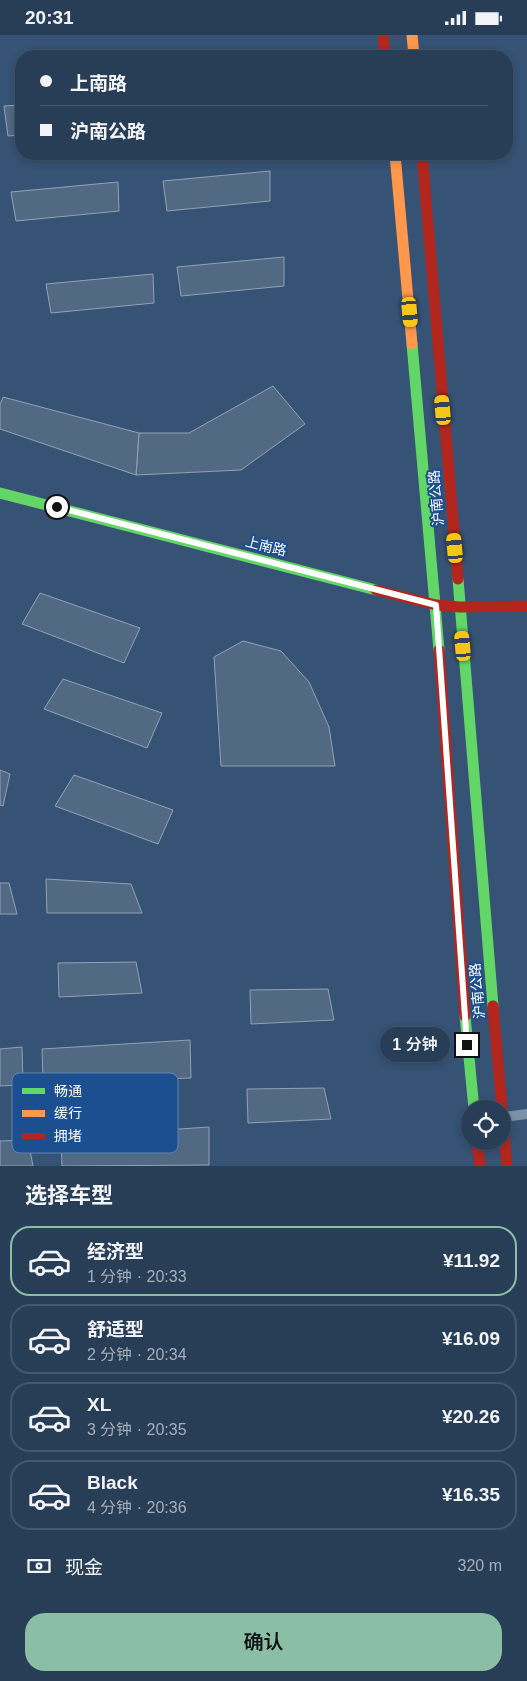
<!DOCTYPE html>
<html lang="zh">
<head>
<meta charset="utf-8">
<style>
  :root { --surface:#283e57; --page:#344961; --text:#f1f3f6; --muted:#a5aeba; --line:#44576d; --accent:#8abfa5 }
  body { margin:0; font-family:Helvetica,"Noto Sans SC",sans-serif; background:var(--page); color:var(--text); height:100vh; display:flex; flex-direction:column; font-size:19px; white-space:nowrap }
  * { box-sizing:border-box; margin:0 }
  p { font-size:16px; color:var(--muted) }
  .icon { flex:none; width:28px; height:28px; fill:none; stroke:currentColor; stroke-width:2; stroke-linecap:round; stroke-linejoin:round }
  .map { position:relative; height:1131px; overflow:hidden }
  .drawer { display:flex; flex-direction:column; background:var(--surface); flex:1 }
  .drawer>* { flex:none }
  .hud { position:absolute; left:15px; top:15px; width:498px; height:110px; border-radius:20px; box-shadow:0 2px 8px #0003,0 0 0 1px var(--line); display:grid; align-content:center; height:110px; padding:0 25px; background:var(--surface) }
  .fabs { position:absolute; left:461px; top:1065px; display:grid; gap:10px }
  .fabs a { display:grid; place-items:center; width:50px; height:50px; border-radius:50%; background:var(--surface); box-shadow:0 2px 8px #0003,0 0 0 1px var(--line); font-size:25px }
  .end { position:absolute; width:22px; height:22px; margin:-11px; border:6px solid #fff; background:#111; box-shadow:0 0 0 2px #111 }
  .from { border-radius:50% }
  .bubble { position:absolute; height:35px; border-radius:18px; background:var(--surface); box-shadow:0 2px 8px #0003,0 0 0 1px var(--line); font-size:16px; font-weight:600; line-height:35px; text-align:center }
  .car { position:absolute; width:15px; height:30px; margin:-15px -8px; border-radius:6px; box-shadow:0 0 4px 1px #0007; background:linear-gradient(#f5c518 24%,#345 0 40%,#f5c518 0 76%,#345 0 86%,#f5c518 0) }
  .hud b { display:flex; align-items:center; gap:18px; height:48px; font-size:19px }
  .hud b+b { border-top:1px solid var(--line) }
  .hud i { width:12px; height:12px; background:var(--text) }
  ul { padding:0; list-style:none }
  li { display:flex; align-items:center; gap:15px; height:70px; margin:0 10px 8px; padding:0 15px; border:2px solid var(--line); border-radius:20px }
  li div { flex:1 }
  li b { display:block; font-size:19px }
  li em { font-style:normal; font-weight:600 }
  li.selected { border-color:var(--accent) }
  li>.icon { width:45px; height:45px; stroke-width:1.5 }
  h2 { padding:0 25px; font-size:22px; line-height:60px }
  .pay { display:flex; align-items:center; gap:12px; height:55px; padding:0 25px; font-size:19px }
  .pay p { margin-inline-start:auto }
  .action { display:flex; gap:10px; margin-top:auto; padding:10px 25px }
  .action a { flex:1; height:58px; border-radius:20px; background:var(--accent); color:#111; font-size:20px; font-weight:600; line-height:58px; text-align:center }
  .status { display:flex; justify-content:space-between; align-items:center; height:35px; padding:0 25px; background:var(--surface); direction:ltr }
  .status svg { height:14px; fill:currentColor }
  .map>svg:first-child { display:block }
  .building { fill:#526984; stroke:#92a2b6 }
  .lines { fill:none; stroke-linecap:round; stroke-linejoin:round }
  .lane { stroke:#7d92a8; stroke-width:10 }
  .fast { stroke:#63d668; stroke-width:11 }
  .slow { stroke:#ff974d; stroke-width:11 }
  .jam { stroke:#b3261e; stroke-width:11 }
  .route { stroke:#fff; stroke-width:6 }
  .labels { text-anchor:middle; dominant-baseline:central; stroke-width:4; stroke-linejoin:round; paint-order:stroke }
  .street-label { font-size:14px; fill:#fff; stroke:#1b4f8f }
  .key { fill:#1b4f8f; stroke:#5f84b1; stroke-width:1 }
  .key-label { font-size:14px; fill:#fff }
</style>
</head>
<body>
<div class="status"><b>20:31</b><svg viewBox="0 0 49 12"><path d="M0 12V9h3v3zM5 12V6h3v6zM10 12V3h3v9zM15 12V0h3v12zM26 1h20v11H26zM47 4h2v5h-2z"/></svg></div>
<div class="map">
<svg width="527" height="1131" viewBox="0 0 527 1131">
  <rect width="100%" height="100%" fill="#365274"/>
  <g class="building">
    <polygon points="21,70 21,100 8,101 4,71"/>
    <polygon points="270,136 270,166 167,176 163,146"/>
    <polygon points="118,147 119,176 16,186 11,157"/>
    <polygon points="284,222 284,251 181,261 177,232"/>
    <polygon points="153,239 154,268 51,278 46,249"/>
    <polygon points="273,351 305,389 241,435 136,440 139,398 189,398"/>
    <polygon points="3,362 139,398 136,440 0,394 0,370"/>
    <polygon points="40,558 140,593 124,628 22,589"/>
    <polygon points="243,606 281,616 309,647 329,692 335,731 221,731 214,622"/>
    <polygon points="63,644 162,678 147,713 44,674"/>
    <polygon points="0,735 10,739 3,771 0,770"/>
    <polygon points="74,740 173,775 158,809 55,771"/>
    <polygon points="46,844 131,849 142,878 47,878"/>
    <polygon points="0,848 9,848 17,879 0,879"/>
    <polygon points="136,927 142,958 59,962 58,928"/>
    <polygon points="328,954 334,985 251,989 250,955"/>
    <polygon points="190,1005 191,1043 43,1048 42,1014"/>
    <polygon points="22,1012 23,1050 0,1051 0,1014"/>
    <polygon points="324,1053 331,1084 248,1088 247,1054"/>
    <polygon points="209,1092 209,1130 62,1131 61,1102"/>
    <polygon points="28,1105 33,1131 0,1131 0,1106"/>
  </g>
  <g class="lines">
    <polyline class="lane" points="504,1082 527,1079"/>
    <g class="fast">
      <polyline points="412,309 439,615"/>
      <polyline points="0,458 376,555"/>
      <polyline points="458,544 493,971"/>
      <polyline points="465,981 474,1074"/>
    </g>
    <g class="slow">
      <polyline points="412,0 414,21"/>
      <polyline points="395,119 412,309"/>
    </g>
    <g class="jam">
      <polyline points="383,0 385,21"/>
      <polyline points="422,119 458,544"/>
      <polyline points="376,555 436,570 460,572 527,571"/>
      <polyline points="439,615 465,981"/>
      <polyline points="493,971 502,1074"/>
      <polyline points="502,1077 507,1131"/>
      <polyline points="477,1106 480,1131"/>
    </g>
  </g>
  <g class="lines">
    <polyline class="route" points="57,472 436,570 467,1010"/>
  </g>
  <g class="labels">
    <g class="street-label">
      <text transform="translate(436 463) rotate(-95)">沪南公路</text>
      <text transform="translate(266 511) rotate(14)">上南路</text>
      <text transform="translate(477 956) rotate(-95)">沪南公路</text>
    </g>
  </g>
  <rect x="12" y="1038" width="166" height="80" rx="8" class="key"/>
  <rect x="22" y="1053" width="23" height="6" fill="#63d668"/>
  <rect x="22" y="1075" width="23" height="7" fill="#ff974d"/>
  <rect x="22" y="1098" width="23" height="6" fill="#b3261e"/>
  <g class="key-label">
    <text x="54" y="1061">畅通</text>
    <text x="54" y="1083">缓行</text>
    <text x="54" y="1106">拥堵</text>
  </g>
</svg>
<div class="fabs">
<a><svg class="icon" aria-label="locate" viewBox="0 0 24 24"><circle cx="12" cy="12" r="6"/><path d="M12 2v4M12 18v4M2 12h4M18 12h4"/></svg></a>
</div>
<i class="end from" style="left:57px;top:472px"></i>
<i class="end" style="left:467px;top:1010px"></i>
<div class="bubble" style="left:380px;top:992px;width:70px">1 分钟</div>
<i class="car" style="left:410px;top:277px;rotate:175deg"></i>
<i class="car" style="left:443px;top:375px;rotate:355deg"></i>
<i class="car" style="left:455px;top:513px;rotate:355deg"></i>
<i class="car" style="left:463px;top:611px;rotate:355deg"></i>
<div class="hud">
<b><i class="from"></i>上南路</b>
<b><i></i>沪南公路</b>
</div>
</div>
<section class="drawer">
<h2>选择车型</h2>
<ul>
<li class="selected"><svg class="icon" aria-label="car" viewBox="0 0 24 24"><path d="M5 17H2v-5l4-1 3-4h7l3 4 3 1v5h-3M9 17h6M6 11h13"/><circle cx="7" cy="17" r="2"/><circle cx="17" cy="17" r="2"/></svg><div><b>经济型</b><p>1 分钟 · 20:33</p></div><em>¥11.92</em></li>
<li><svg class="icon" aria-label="car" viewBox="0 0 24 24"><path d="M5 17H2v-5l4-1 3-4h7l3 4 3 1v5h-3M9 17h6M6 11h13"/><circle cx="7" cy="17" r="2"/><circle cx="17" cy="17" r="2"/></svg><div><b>舒适型</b><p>2 分钟 · 20:34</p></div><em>¥16.09</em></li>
<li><svg class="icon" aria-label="car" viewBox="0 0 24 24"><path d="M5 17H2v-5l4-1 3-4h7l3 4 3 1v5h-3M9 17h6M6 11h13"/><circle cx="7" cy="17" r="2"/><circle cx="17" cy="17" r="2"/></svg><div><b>XL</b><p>3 分钟 · 20:35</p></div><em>¥20.26</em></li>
<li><svg class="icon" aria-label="car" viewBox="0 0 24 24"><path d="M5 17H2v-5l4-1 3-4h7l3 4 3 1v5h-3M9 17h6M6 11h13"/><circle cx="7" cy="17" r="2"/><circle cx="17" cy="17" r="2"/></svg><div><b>Black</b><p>4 分钟 · 20:36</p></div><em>¥16.35</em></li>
</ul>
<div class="pay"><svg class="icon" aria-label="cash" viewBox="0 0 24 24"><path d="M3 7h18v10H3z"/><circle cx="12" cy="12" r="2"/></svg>现金<p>320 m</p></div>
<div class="action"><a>确认</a></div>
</section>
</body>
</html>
